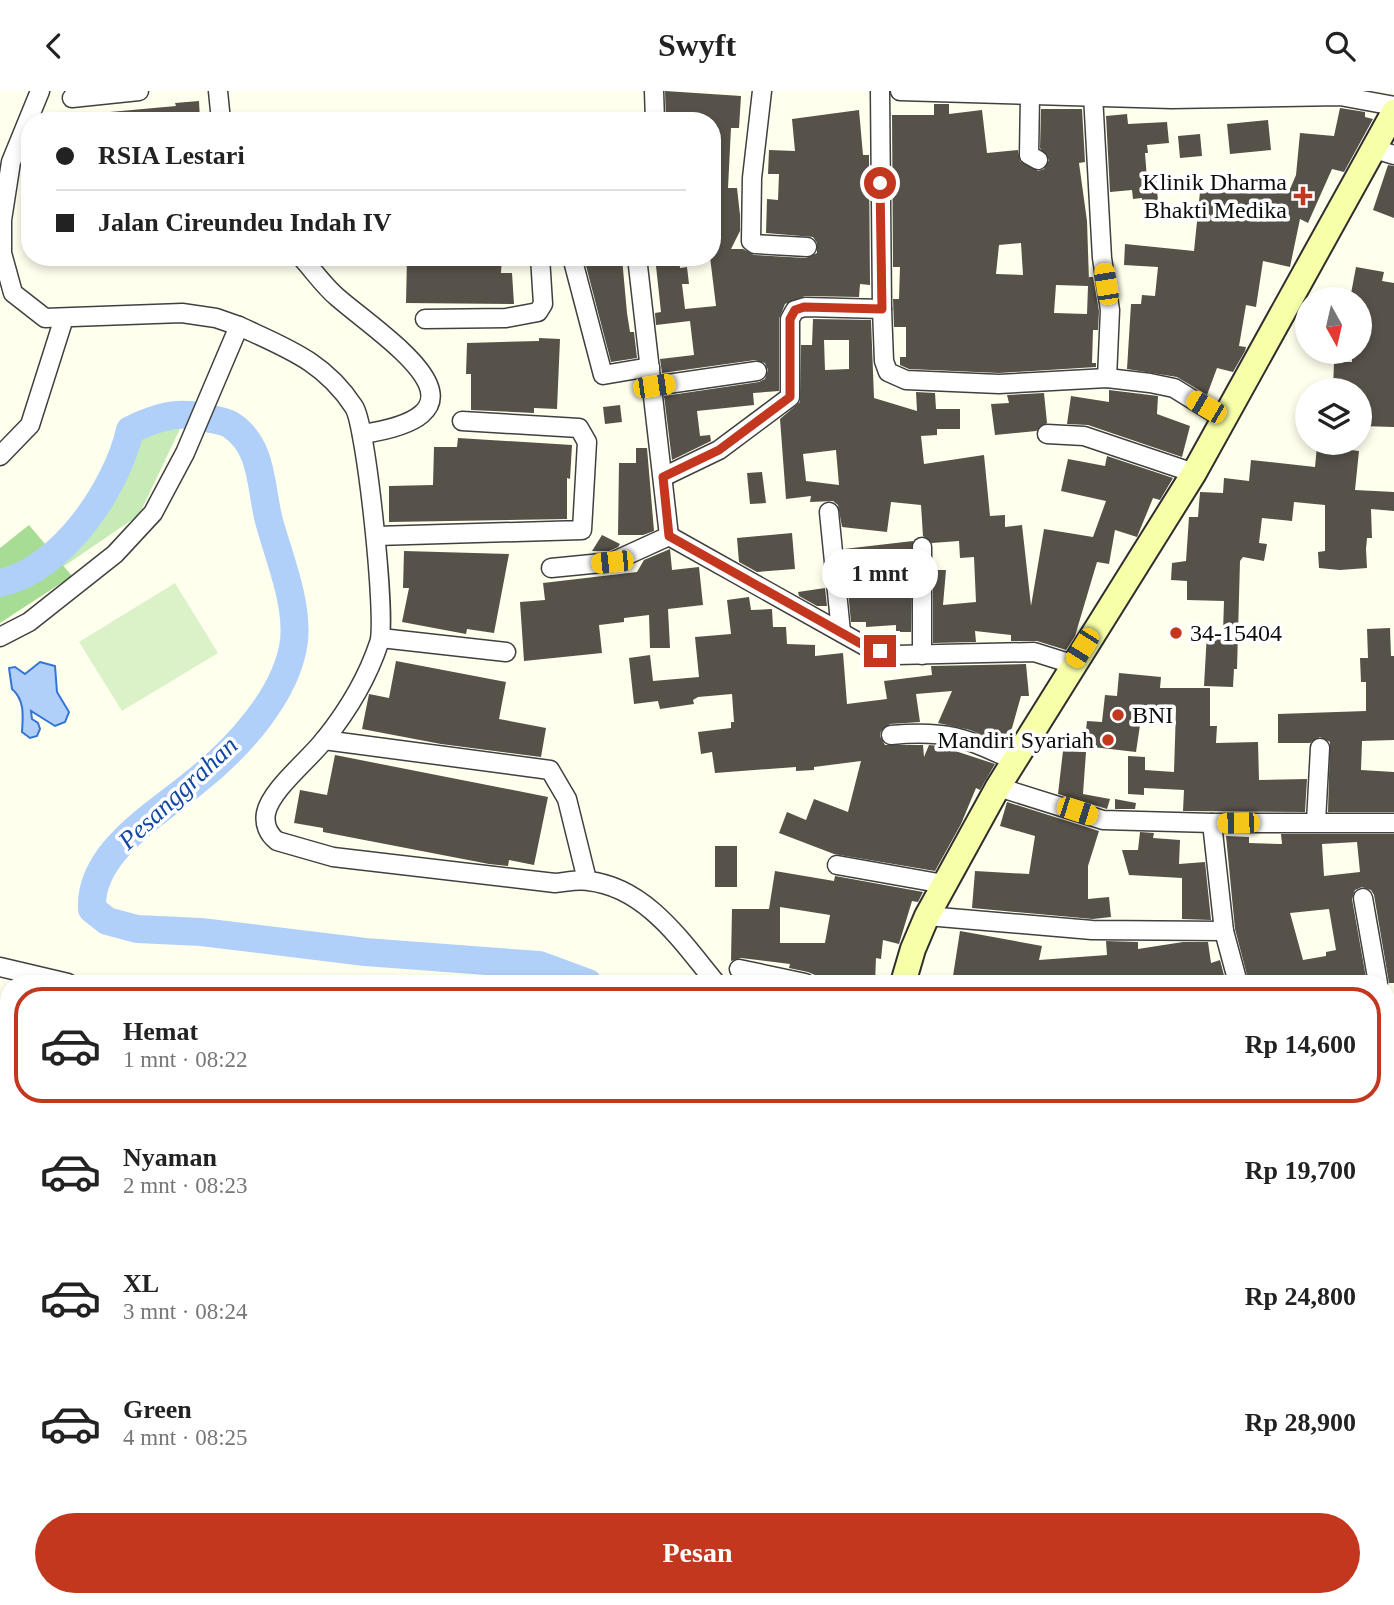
<!DOCTYPE html>
<html lang="id">
<head>
<meta charset="utf-8">
<style>
  :root { --surface:#fff; --page:#f6f6f6; --text:#222; --muted:#767676; --line:#e0e0e0; --accent:#c3371f }
  body { margin:0; font-family:"Times New Roman",serif; background:var(--page); color:var(--text); height:100vh; display:flex; flex-direction:column; font-size:26px; white-space:nowrap }
  * { box-sizing:border-box; margin:0 }
  p { font-size:23px; color:var(--muted) }
  .icon { flex:none; width:38px; height:38px; fill:none; stroke:currentColor; stroke-width:2; stroke-linecap:round; stroke-linejoin:round }
  .map { position:relative; flex:1; overflow:hidden }
  .side { position:absolute; left:0px; top:884px; width:1395px; height:632px; display:flex; flex-direction:column; background:var(--surface); border-radius:28px 28px 0 0; box-shadow:0 4px 10px #0003 }
  .side>* { flex:none }
  .guide { position:absolute; left:21px; top:21px; width:700px; height:154px; border-radius:28px; box-shadow:0 4px 10px #0003; display:grid; align-content:center; height:154px; padding:0 35px; background:var(--surface) }
  .needle { width:46px; rotate:172deg }
  .fabs { position:absolute; left:1295px; top:196px; display:grid; gap:14px }
  .fabs a { display:grid; place-items:center; width:77px; height:77px; border-radius:50%; background:var(--surface); box-shadow:0 4px 10px #0003; font-size:35px }
  .end { position:absolute; width:32px; height:32px; margin:-16px; border:9px solid #c3371f; background:#fff; box-shadow:0 0 0 4px #fff }
  .from { border-radius:50% }
  .bubble { position:absolute; height:49px; border-radius:24px; background:var(--surface); box-shadow:0 4px 10px #0003; font-size:23px; font-weight:600; line-height:49px; text-align:center }
  .car { position:absolute; width:21px; height:42px; margin:-21px -10px; border-radius:9px; box-shadow:0 0 5px 2px #0007; background:linear-gradient(#f5c518 24%,#345 0 40%,#f5c518 0 76%,#345 0 86%,#f5c518 0) }
  .guide b { display:flex; align-items:center; gap:24px; height:66px; font-size:26px }
  .guide b+b { border-top:2px solid var(--line) }
  .guide i { width:18px; height:18px; background:var(--text) }
  ul { padding:12px 0 0; list-style:none }
  li { display:flex; align-items:center; gap:21px; height:116px; margin:0 14px 10px; padding:0 21px; border:4px solid transparent; border-radius:28px }
  li div { flex:1 }
  li b { display:block; font-size:26px }
  li em { font-style:normal; font-weight:600 }
  li.active { border-color:var(--accent) }
  li>.icon { width:63px; height:63px; stroke-width:1.5 }
  .primary-button { display:flex; gap:14px; margin-top:auto; padding:14px 35px }
  .primary-button a { flex:1; height:80px; border-radius:42px; background:var(--accent); color:#fff; font-size:28px; font-weight:600; line-height:80px; text-align:center }
  header { display:flex; justify-content:space-between; align-items:center; height:91px; padding:0 35px; background:var(--surface); font-size:32px; font-weight:600 }
  .map>svg:first-child { display:block }
  .green { fill:#c7ebb6 }
  .forest { fill:#a7dc94 }
  .pitch { fill:#dbf2c8 }
  .water { fill:#b0d0f9; stroke:#3475d3; stroke-width:2 }
  .lines { fill:none; stroke-linecap:round; stroke-linejoin:round }
  .river { stroke:#b0d0f9; stroke-width:28 }
  .building { fill:#565149; fill-rule:evenodd }
  .street-casing { stroke:#404040; stroke-width:21 }
  .secondary-casing { stroke:#2f2f2f; stroke-width:28 }
  .street { stroke:#fff; stroke-width:18 }
  .secondary { stroke:#f8ffa9; stroke-width:24 }
  .route { stroke:#c3371f; stroke-width:9 }
  .poi-dot { fill:#c3371f; stroke:#fff; stroke-width:2.5 }
  .labels { text-anchor:middle; dominant-baseline:central; stroke-width:7; stroke-linejoin:round; paint-order:stroke }
  .poi-label { font-size:24px; fill:#0d0d0d; stroke:#fff; text-anchor:end }
  .water-label { font-size:26px; font-style:italic; fill:#1148a4; stroke:#fff }
</style>
</head>
<body>
<header><svg class="icon" aria-label="back" viewBox="0 0 24 24"><path d="M15 5l-7 7 7 7"/></svg>Swyft<svg class="icon" aria-label="search" viewBox="0 0 24 24"><circle cx="10" cy="10" r="6"/><path d="M15 15l6 6"/></svg></header>
<div class="map">
<svg width="1394" height="1514" viewBox="0 0 1394 1514">
  <rect width="100%" height="100%" fill="#ffe"/>
  <polygon class="green" points="188,321 139,424 0,519 34,478 64,454 91,420 116,382 130,339 159,325"/>
  <polygon class="forest" points="29,434 72,485 0,532 0,457"/>
  <polygon class="pitch" points="175,492 218,562 122,620 79,551"/>
  <path class="water" d="M 40,571 L 55,575 L 57,601 L 69,621 L 65,631 L 55,635 L 31,620 L 32,628 L 38,632 L 40,638 L 37,645 L 30,647 L 22,641 C 23,625 25,609 12,598 L 9,577 L 15,576 L 25,583 Z"/>
  <g class="lines">
    <g class="river">
      <path d="M 0,492 C 62,479 117,397 130,339 C 159,325 180,319 211,328 C 217,329 226,331 231,334 C 264,356 260,396 269,430 C 279,467 298,511 294,550 C 287,604 237,658 195,691 C 157,723 89,761 92,818 L 107,830 L 137,838 L 201,841 L 365,861 L 539,874 L 588,892"/>
      <polyline points="383,1507 392,1514"/>
    </g>
  </g>
  <g class="building">
    <polygon points="665,0 741,5 739,37 731,37 728,97 737,97 740,124 740,140 731,158 743,158 754,164 806,167 817,162 817,152 813,146 766,142 767,108 778,109 779,83 768,83 769,59 795,60 792,28 859,19 863,64 869,64 870,194 860,193 859,206 805,205 785,213 779,228 779,300 753,302 754,314 697,320 700,345 710,344 711,350 672,369 664,305 759,291 765,288 768,279 765,272 755,269 662,282 660,268 694,264 690,230 656,234 655,222 661,221 655,166 679,166 680,177 687,176 689,193 682,193 685,218 716,215 710,166 712,30 666,30"/>
    <polygon points="199,10 200,30 111,30 110,21 176,15 175,12"/>
    <path d="M 934,13 L 949,13 L 949,23 L 982,19 L 987,62 L 1018,59 L 1020,70 L 1038,80 L 1044,78 L 1049,69 L 1040,57 L 1041,18 L 1082,18 L 1085,71 L 1079,72 L 1087,130 L 1089,190 L 1089,186 L 1093,186 L 1099,220 L 1098,239 L 1093,239 L 1092,272 L 1096,272 L 1096,276 L 999,282 L 909,278 L 900,274 L 900,266 L 906,266 L 906,236 L 894,236 L 893,208 L 899,208 L 900,176 L 893,176 L 892,24 L 934,24 ZM 1021,152 L 1023,184 L 996,183 L 999,154 ZM 1056,194 L 1088,195 L 1087,223 L 1054,222 Z"/>
    <polygon points="1340,17 1365,21 1365,26 1373,28 1344,81 1332,78 1308,132 1300,128 1290,176 1263,170 1256,216 1246,214 1239,255 1246,256 1245,260 1233,281 1217,277 1207,304 1177,286 1127,278 1131,213 1141,213 1142,204 1155,205 1158,176 1124,174 1125,153 1194,160 1200,101 1261,101 1262,94 1290,98 1296,84 1300,42 1334,45"/>
    <polygon points="1127,23 1128,33 1167,31 1169,52 1147,54 1148,62 1145,62 1147,88 1156,87 1159,122 1144,124 1142,107 1133,108 1132,99 1110,101 1106,25"/>
    <polygon points="1268,29 1271,59 1230,63 1227,33"/>
    <polygon points="1200,43 1202,65 1180,67 1178,45"/>
    <polygon points="1388,74 1394,75 1394,127 1373,119"/>
    <polygon points="407,166 502,166 501,182 512,182 514,213 406,212"/>
    <polygon points="622,167 627,222 630,241 634,241 637,267 611,271 585,171"/>
    <polygon points="1356,176 1384,181 1382,190 1394,192 1394,336 1360,335 1360,299 1333,299 1334,271 1352,271 1352,261 1360,261 1360,208 1350,208"/>
    <path d="M 813,228 L 871,229 L 874,307 L 917,320 L 916,301 L 935,302 L 936,318 L 960,318 L 960,338 L 937,338 L 937,344 L 921,345 L 924,373 L 984,364 L 990,425 L 1005,424 L 1005,436 L 1022,434 L 1031,515 L 1044,438 L 1093,446 L 1106,410 L 1061,400 L 1068,368 L 1105,375 L 1107,365 L 1173,387 L 1160,409 L 1153,407 L 1137,446 L 1115,439 L 1109,473 L 1097,471 L 1075,545 L 1066,559 L 1037,550 L 1011,550 L 1011,544 L 975,540 L 976,551 L 933,552 L 933,479 L 946,479 L 943,514 L 976,511 L 974,466 L 960,467 L 959,450 L 932,452 L 923,445 L 921,414 L 891,411 L 887,441 L 842,436 L 838,414 L 833,410 L 810,411 L 811,405 L 786,408 L 780,328 L 800,311 L 801,254 L 812,254 ZM 824,249 L 849,249 L 849,278 L 825,279 ZM 836,359 L 839,394 L 806,390 L 803,363 Z"/>
    <polygon points="539,247 560,248 557,318 534,317 534,322 471,319 471,283 466,283 467,252 539,250"/>
    <polygon points="1109,299 1158,305 1157,323 1190,335 1182,366 1088,334 1067,333 1071,305 1109,311"/>
    <polygon points="1044,302 1047,332 1036,340 995,344 991,313 1009,312 1007,304"/>
    <polygon points="620,314 622,331 605,333 603,316"/>
    <polygon points="458,347 572,354 570,388 567,387 567,428 389,431 389,395 433,394 434,356 457,356"/>
    <polygon points="1317,355 1359,360 1355,399 1394,401 1394,420 1371,418 1372,447 1367,447 1366,458 1367,477 1340,479 1319,477 1318,461 1325,460 1325,414 1294,411 1292,430 1262,427 1259,452 1267,453 1264,470 1243,466 1240,470 1237,578 1234,578 1233,596 1204,595 1207,542 1223,542 1224,510 1187,509 1187,490 1171,489 1172,472 1186,470 1189,426 1198,426 1200,401 1223,402 1224,387 1249,390 1251,369 1315,376"/>
    <polygon points="636,357 647,357 654,440 643,444 618,444 619,372 636,372"/>
    <polygon points="762,381 766,412 750,413 747,382"/>
    <polygon points="792,442 795,478 757,481 739,471 737,447"/>
    <polygon points="602,444 620,453 618,456 609,460 592,460"/>
    <polygon points="913,450 911,541 896,541 896,534 866,536 866,531 851,531 844,458"/>
    <polygon points="670,458 672,479 699,476 703,514 668,518 670,557 650,557 649,524 624,527 624,531 599,534 602,562 524,570 520,511 545,509 543,492 637,481 644,469"/>
    <polygon points="404,460 509,463 494,542 467,538 466,543 402,531 409,497 403,497"/>
    <polygon points="825,497 827,515 817,515 799,505 798,501"/>
    <polygon points="749,506 751,519 772,518 773,536 786,536 787,553 815,554 815,565 843,562 847,613 887,608 884,590 932,584 931,575 1026,573 1029,605 1021,605 1012,637 1002,652 970,639 938,632 952,600 916,603 920,631 890,633 881,640 880,645 885,654 923,654 924,666 929,654 940,655 995,673 980,699 976,697 961,733 935,780 834,763 779,742 787,721 806,729 814,708 848,721 861,670 814,676 814,679 796,680 796,676 715,682 712,661 701,663 698,641 731,637 731,631 734,631 732,603 698,606 693,609 694,613 660,618 658,610 634,613 629,567 650,564 653,590 699,586 695,546 731,543 727,509"/>
    <polygon points="1390,537 1391,565 1394,565 1394,649 1362,650 1361,679 1394,681 1394,721 1328,721 1330,651 1320,646 1310,652 1278,652 1278,623 1366,620 1366,591 1361,591 1360,567 1368,567 1367,538"/>
    <polygon points="396,570 506,591 499,628 546,637 541,666 441,653 362,638 369,603 389,607"/>
    <polygon points="1119,582 1161,586 1160,597 1210,597 1210,635 1217,635 1216,652 1258,651 1259,689 1307,688 1305,721 1183,720 1184,699 1144,697 1144,704 1128,703 1128,665 1145,666 1145,679 1174,681 1176,618 1143,614 1136,661 1084,655 1087,630 1102,631 1105,604 1117,605"/>
    <polygon points="1063,660 1086,661 1083,703 1110,708 1107,718 1058,703"/>
    <polygon points="335,664 548,706 534,774 509,769 508,775 489,773 323,741 323,737 294,732 300,699 327,704"/>
    <polygon points="1115,708 1136,712 1135,718 1115,718"/>
    <polygon points="1007,711 1099,740 1088,775 1088,808 1109,806 1111,826 1093,828 972,817 975,780 1029,783 1035,745 1000,735"/>
    <polygon points="1140,741 1154,742 1153,747 1180,749 1179,773 1205,771 1211,829 1182,828 1182,787 1129,784 1122,759 1138,759"/>
    <path d="M 1281,743 L 1394,743 L 1394,892 L 1389,892 L 1374,804 L 1371,799 L 1362,796 L 1355,799 L 1352,808 L 1367,892 L 1249,892 L 1235,838 L 1226,745 L 1249,746 L 1249,752 L 1282,753 ZM 1357,751 L 1360,781 L 1324,785 L 1322,753 ZM 1329,818 L 1336,859 L 1326,861 L 1326,865 L 1303,869 L 1290,822 Z"/>
    <rect x="715" y="755" width="22" height="41"/>
    <path d="M 775,780 L 834,790 L 835,785 L 923,801 L 918,811 L 912,810 L 899,853 L 883,849 L 881,868 L 876,867 L 875,892 L 844,890 L 844,886 L 816,890 L 815,884 L 808,881 L 789,877 L 790,873 L 741,867 L 731,870 L 732,818 L 769,818 ZM 780,816 L 830,824 L 825,852 L 780,852 Z"/>
    <polygon points="960,840 1042,855 1039,869 1107,864 1106,850 1138,851 1138,858 1183,851 1208,851 1211,872 1220,869 1226,892 1003,892 953,885"/>
  </g>
  <g class="lines">
    <g class="street-casing">
      <g id="street">
        <polyline points="40,0 11,71 2,129 2,162 13,202 45,227 182,222 216,227 239,235"/>
        <polyline points="218,0 221,30"/>
        <polyline points="654,0 655,30"/>
        <polyline points="762,0 752,87 751,150 755,153 807,156"/>
        <polyline points="880,0 882,218 884,270 888,281 906,289 999,293 1107,287 1150,292 1174,297 1224,328"/>
        <polyline points="900,0 1172,8 1340,5 1394,15"/>
        <polyline points="1093,4 1102,167 1110,219 1107,287"/>
        <polyline points="1030,5 1029,64 1038,69"/>
        <polyline points="72,7 139,0"/>
        <polyline points="1374,58 1394,64"/>
        <path d="M 301,166 C 313,179 324,195 337,206 C 388,250 505,322 362,343"/>
        <polyline points="572,166 603,284 650,276"/>
        <polyline points="637,166 669,445"/>
        <polyline points="425,228 506,227 538,221 543,213 540,166"/>
        <polyline points="654,295 757,280"/>
        <polyline points="1047,343 1084,345 1194,382"/>
        <polyline points="0,365 30,334 64,227"/>
        <polyline points="663,386 719,359 790,306 790,228 795,219 805,216 882,218"/>
        <polyline points="829,421 841,541"/>
        <polyline points="376,445 582,439 587,351 579,337 462,330"/>
        <polyline points="669,445 865,555 895,564 1034,561 1072,573"/>
        <polyline points="922,456 922,564"/>
        <polyline points="551,477 612,471 669,445"/>
        <path d="M 0,546 L 29,531 L 115,463 L 153,422 L 185,362 L 239,235 C 286,257 324,270 354,316 C 366,334 387,530 379,552 C 367,588 349,618 325,648 C 310,668 271,698 266,722 C 264,733 268,743 277,750 L 333,766 L 555,792 C 566,791 578,788 588,790 C 646,796 682,851 716,892"/>
        <polyline points="381,547 506,561"/>
        <path d="M 891,644 C 947,639 963,646 1013,669"/>
        <polyline points="324,649 550,679 567,708 587,789"/>
        <polyline points="998,696 1103,729 1212,732 1394,732"/>
        <polyline points="1316,731 1320,657"/>
        <polyline points="1212,732 1224,840 1238,892"/>
        <polyline points="837,774 944,793"/>
        <polyline points="1363,807 1378,892"/>
        <polyline points="927,825 1092,839 1224,840"/>
        <polyline points="0,876 68,892"/>
        <polyline points="739,878 805,892"/>
        <polyline points="1386,937 1388,947"/>
        <polyline points="0,1184 9,1219"/>
        <polyline points="1386,1268 1394,1267"/>
        <polyline points="0,1299 9,1296"/>
        <polyline points="1386,1337 1394,1336"/>
        <polyline points="1386,1366 1394,1411"/>
        <polyline points="107,1507 118,1514"/>
        <polyline points="296,1507 304,1514"/>
        <polyline points="788,1507 789,1514"/>
        <polyline points="1228,1507 1230,1514"/>
        <polyline points="60,1514 75,1507"/>
        <polyline points="147,1514 149,1507"/>
      </g>
    </g>
    <g class="secondary-casing">
      <g id="secondary">
        <polyline points="903,892 913,858 927,825 998,696 1194,382 1394,21"/>
        <polyline points="944,1507 945,1514"/>
      </g>
    </g>
    <use href="#street" class="street"/>
    <use href="#secondary" class="secondary"/>
  </g>
  <g class="lines">
    <polyline class="route" points="880,560 865,555 669,445 663,386 719,359 790,306 790,228 795,219 804,216 882,218 880,92"/>
  </g>
  <g class="poi-dot">
    <path d="M1299.5 94.5h7v7h7v7h-7v7h-7v-7h-7v-7h7z"/>
    <circle cx="1176" cy="542" r="7"/>
    <circle cx="1118" cy="624" r="7"/>
    <circle cx="1108" cy="649" r="7"/>
  </g>
  <g class="labels">
    <g class="poi-label">
      <text x="1287" y="91">Klinik Dharma<tspan x="1287" dy="28">Bhakti Medika</tspan></text>
      <text x="1190" y="542" text-anchor="start">34-15404</text>
      <text x="1132" y="624" text-anchor="start">BNI</text>
      <text x="1094" y="649">Mandiri Syariah</text>
    </g>
    <g class="water-label">
      <text transform="translate(178 702) rotate(-43)">Pesanggrahan</text>
    </g>
  </g>
</svg>
<div class="fabs">
<a><svg class="needle" viewBox="-14 -14 28 28"><path d="M0-13l5 13h-10z" fill="#e53935"/><path d="M0 13l5-13h-10z" fill="#767676"/></svg></a>
<a><svg class="icon" aria-label="layers" viewBox="0 0 24 24"><path d="M12 4l9 5-9 5-9-5zM3 14l9 5 9-5"/></svg></a>
</div>
<i class="end from" style="left:880px;top:92px"></i>
<i class="end" style="left:880px;top:560px"></i>
<div class="bubble" style="left:822px;top:458px;width:116px">1 mnt</div>
<i class="car" style="left:1106px;top:193px;rotate:351deg"></i>
<i class="car" style="left:654px;top:295px;rotate:82deg"></i>
<i class="car" style="left:1206px;top:316px;rotate:300deg"></i>
<i class="car" style="left:612px;top:471px;rotate:264deg"></i>
<i class="car" style="left:1082px;top:557px;rotate:212deg"></i>
<i class="car" style="left:1077px;top:720px;rotate:108deg"></i>
<i class="car" style="left:1238px;top:732px;rotate:269deg"></i>
<div class="guide">
<b><i class="from"></i>RSIA Lestari</b>
<b><i></i>Jalan Cireundeu Indah IV</b>
</div>
<section class="side">
<ul>
<li class="active"><svg class="icon" aria-label="car" viewBox="0 0 24 24"><path d="M5 17H2v-5l4-1 3-4h7l3 4 3 1v5h-3M9 17h6M6 11h13"/><circle cx="7" cy="17" r="2"/><circle cx="17" cy="17" r="2"/></svg><div><b>Hemat</b><p>1 mnt · 08:22</p></div><em>Rp 14,600</em></li>
<li><svg class="icon" aria-label="car" viewBox="0 0 24 24"><path d="M5 17H2v-5l4-1 3-4h7l3 4 3 1v5h-3M9 17h6M6 11h13"/><circle cx="7" cy="17" r="2"/><circle cx="17" cy="17" r="2"/></svg><div><b>Nyaman</b><p>2 mnt · 08:23</p></div><em>Rp 19,700</em></li>
<li><svg class="icon" aria-label="car" viewBox="0 0 24 24"><path d="M5 17H2v-5l4-1 3-4h7l3 4 3 1v5h-3M9 17h6M6 11h13"/><circle cx="7" cy="17" r="2"/><circle cx="17" cy="17" r="2"/></svg><div><b>XL</b><p>3 mnt · 08:24</p></div><em>Rp 24,800</em></li>
<li><svg class="icon" aria-label="car" viewBox="0 0 24 24"><path d="M5 17H2v-5l4-1 3-4h7l3 4 3 1v5h-3M9 17h6M6 11h13"/><circle cx="7" cy="17" r="2"/><circle cx="17" cy="17" r="2"/></svg><div><b>Green</b><p>4 mnt · 08:25</p></div><em>Rp 28,900</em></li>
</ul>
<div class="primary-button"><a>Pesan</a></div>
</section>
</div>
</body>
</html>
